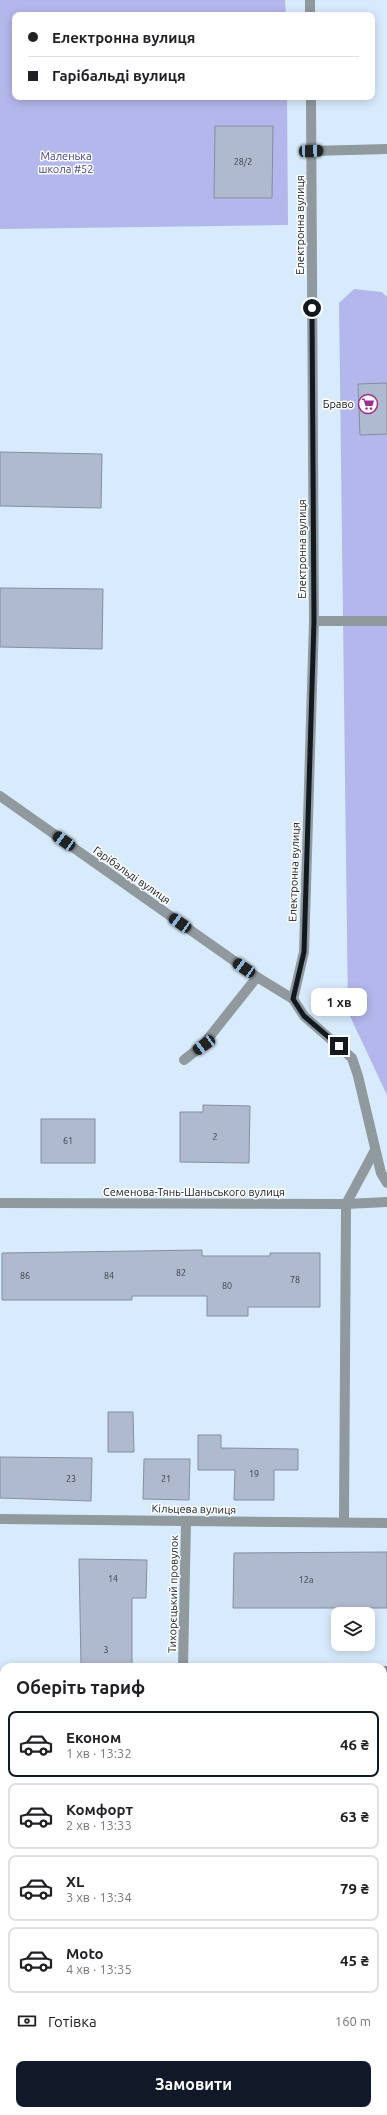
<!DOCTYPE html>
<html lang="uk">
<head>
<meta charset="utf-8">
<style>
  :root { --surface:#fff; --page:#f6f6f6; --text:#202124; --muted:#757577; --line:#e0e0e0; --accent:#111827 }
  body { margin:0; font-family:Ubuntu,sans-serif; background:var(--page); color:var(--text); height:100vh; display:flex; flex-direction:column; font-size:15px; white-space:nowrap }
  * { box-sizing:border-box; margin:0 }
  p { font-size:13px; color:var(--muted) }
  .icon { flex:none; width:22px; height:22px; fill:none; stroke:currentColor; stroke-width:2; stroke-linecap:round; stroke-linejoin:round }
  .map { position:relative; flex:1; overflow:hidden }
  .drawer { position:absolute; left:0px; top:1663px; width:387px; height:452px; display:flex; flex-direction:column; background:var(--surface); border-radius:12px 12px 0 0; box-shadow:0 2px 10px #0003 }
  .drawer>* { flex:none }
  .banner { position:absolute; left:12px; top:12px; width:363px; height:88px; border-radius:8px; box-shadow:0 2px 10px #0003; display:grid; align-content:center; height:88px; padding:0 16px; background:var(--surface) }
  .fabs { position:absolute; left:331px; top:1607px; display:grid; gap:8px }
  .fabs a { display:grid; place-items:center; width:44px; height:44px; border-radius:8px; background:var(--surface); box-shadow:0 2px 10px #0003; font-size:20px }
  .end { position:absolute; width:18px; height:18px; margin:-9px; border:5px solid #12191f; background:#fff; box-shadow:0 0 0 2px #fff }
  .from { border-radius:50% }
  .bubble { position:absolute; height:28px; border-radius:8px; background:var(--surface); box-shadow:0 2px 10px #0003; font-size:13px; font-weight:700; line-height:28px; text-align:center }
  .car { position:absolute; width:12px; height:24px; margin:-12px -6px; border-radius:5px; box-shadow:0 0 3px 1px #0007; background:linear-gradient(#222 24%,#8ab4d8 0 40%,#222 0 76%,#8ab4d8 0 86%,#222 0) }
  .banner b { display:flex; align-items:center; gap:14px; height:38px; font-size:15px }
  .banner b+b { border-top:1px solid var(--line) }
  .banner i { width:10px; height:10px; background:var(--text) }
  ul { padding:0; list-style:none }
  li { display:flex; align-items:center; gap:12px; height:66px; margin:0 8px 6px; padding:0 8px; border:2px solid var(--line); border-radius:8px }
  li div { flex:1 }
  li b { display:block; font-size:15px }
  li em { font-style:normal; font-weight:700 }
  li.active { border-color:var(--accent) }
  li>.icon { width:36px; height:36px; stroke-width:1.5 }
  h2 { padding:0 16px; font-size:18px; line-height:48px }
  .pay { display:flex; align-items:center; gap:10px; height:44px; padding:0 16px; font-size:15px }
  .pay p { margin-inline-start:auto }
  .action { display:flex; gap:8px; margin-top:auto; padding:8px 16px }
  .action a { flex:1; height:46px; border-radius:8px; background:var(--accent); color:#fff; font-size:16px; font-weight:700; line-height:46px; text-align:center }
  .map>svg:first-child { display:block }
  .green { fill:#b3b7eb }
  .building { fill:#afbace; stroke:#848ea1 }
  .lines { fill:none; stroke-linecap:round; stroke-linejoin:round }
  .minor { stroke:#8f999e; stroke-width:10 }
  .route { stroke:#12191f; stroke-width:5 }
  .labels { text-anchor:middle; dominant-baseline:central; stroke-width:3; stroke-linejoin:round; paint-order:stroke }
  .number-label { font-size:9px; fill:#39414b }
  .park-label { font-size:11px; fill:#414183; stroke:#fff }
  .street-label { font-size:11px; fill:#12191f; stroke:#fff }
  .poi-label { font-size:11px; fill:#12191f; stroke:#fff; text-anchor:end }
</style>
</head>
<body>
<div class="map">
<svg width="387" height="2115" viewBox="0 0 387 2115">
  <rect width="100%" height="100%" fill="#d8ebfc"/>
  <g class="green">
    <polygon points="0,0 285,0 286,15 15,15 15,97 287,97 288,225 0,229"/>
    <polygon points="354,289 382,292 387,297 387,1095 348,1012 339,303"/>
  </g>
  <g class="building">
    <polygon points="215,126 273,126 272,198 214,198"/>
    <polygon points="387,383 387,434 360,435 358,384"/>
    <polygon points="0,452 102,454 101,508 0,506"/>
    <polygon points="0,588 103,589 102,649 0,647"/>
    <polygon points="203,1105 250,1106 249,1163 180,1162 180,1112 203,1112"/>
    <rect x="41" y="1119" width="54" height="44"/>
    <polygon points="202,1250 202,1256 270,1256 270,1253 320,1253 320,1307 248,1307 248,1316 207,1316 207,1296 132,1296 132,1300 2,1300 2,1253"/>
    <polygon points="108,1412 133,1412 134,1452 108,1452"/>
    <polygon points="198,1435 221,1435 221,1448 298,1449 298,1470 274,1470 274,1500 234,1500 235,1470 198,1470"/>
    <polygon points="0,1457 92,1458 91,1501 0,1498"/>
    <polygon points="144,1459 190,1459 189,1500 143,1499"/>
    <polygon points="387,1552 387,1608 233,1608 234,1553"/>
    <polygon points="79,1559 147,1560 146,1598 132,1598 132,1666 81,1665"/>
  </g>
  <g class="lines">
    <g class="minor">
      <polyline points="310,0 310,15"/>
      <polyline points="311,151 387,149"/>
      <polyline points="314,621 387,621"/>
      <polyline points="0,796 257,977 293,999 304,1016 352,1058 358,1076 381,1173 387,1183"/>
      <polyline points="293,999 304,952 314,621 311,97"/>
      <polyline points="184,1060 203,1045 257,977"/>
      <polyline points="0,1203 346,1204 387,1202"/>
      <polyline points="0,1519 387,1523"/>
      <polyline points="344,1522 346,1204 375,1150"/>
      <polyline points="183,1667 186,1521"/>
      <polyline points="383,1671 387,1671"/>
      <polyline points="0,1831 4,1831"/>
      <polyline points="173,2115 174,2111"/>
    </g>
  </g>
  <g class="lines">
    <polyline class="route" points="312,308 314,621 304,952 293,999 304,1016 339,1046"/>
  </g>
  <defs>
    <g id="supermarket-ring" transform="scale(1)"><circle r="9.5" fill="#fff" stroke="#9f2f8d" stroke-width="1.5"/><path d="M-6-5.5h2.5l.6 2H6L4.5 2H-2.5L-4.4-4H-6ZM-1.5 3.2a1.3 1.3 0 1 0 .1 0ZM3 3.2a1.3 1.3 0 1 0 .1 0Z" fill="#9f2f8d"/></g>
  </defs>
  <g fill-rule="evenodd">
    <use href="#supermarket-ring" x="368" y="404"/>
  </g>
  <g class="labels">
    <g class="number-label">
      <text x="243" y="162">28/2</text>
      <text x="215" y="1137">2</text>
      <text x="68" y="1141">61</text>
      <text x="181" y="1273">82</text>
      <text x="25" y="1276">86</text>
      <text x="109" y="1276">84</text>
      <text x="295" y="1280">78</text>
      <text x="227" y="1286">80</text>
      <text x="254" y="1474">19</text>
      <text x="71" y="1479">23</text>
      <text x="166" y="1479">21</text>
      <text x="113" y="1579">14</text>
      <text x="306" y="1580">12а</text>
      <text x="106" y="1650">3</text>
    </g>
    <g class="park-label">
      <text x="66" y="156">Маленька<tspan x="66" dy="13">школа #52</tspan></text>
    </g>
    <g class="street-label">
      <text transform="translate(300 225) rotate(-90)">Електронна вулиця</text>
      <text transform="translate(302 549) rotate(-90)">Електронна вулиця</text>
      <text transform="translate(294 872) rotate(-88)">Електронна вулиця</text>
      <text transform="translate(132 875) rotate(35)">Гарібальді вулиця</text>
      <text x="194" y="1192">Семенова-Тянь-Шаньського вулиця</text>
      <text transform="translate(194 1509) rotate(1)">Кільцева вулиця</text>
      <text transform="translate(173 1594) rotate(-89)">Тихорєцький провулок</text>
    </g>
    <g class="poi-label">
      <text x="354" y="404">Браво</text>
    </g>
  </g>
</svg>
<div class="fabs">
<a><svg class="icon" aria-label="layers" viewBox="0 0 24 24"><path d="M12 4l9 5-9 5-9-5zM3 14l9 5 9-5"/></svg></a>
</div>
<i class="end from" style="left:312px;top:308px"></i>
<i class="end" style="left:339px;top:1046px"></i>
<div class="bubble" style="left:311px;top:988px;width:56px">1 хв</div>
<i class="car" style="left:311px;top:151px;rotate:88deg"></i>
<i class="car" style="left:64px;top:841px;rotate:305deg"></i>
<i class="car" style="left:180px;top:923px;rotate:305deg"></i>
<i class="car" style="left:244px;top:968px;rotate:305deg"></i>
<i class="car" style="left:204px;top:1045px;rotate:234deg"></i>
<div class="banner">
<b><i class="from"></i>Електронна вулиця</b>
<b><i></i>Гарібальді вулиця</b>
</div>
<section class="drawer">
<h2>Оберіть тариф</h2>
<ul>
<li class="active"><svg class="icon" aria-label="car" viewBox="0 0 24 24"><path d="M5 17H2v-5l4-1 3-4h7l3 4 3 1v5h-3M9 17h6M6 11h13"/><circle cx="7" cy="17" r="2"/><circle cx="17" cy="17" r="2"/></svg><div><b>Економ</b><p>1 хв · 13:32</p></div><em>46 ₴</em></li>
<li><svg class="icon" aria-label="car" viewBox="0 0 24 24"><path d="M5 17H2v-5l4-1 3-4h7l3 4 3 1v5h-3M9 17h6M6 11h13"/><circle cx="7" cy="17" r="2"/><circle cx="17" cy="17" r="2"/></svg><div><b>Комфорт</b><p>2 хв · 13:33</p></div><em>63 ₴</em></li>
<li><svg class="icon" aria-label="car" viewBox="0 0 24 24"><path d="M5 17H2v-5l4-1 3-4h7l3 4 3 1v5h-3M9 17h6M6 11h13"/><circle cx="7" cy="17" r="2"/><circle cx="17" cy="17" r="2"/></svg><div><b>XL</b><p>3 хв · 13:34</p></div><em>79 ₴</em></li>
<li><svg class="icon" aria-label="car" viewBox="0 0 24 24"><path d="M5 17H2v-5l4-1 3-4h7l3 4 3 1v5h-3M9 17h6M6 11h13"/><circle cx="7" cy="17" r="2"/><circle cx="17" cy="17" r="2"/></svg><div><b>Moto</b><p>4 хв · 13:35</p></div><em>45 ₴</em></li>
</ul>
<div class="pay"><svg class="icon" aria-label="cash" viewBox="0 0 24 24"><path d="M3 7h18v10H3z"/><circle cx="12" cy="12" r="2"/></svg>Готівка<p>160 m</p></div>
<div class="action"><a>Замовити</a></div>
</section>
</div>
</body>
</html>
